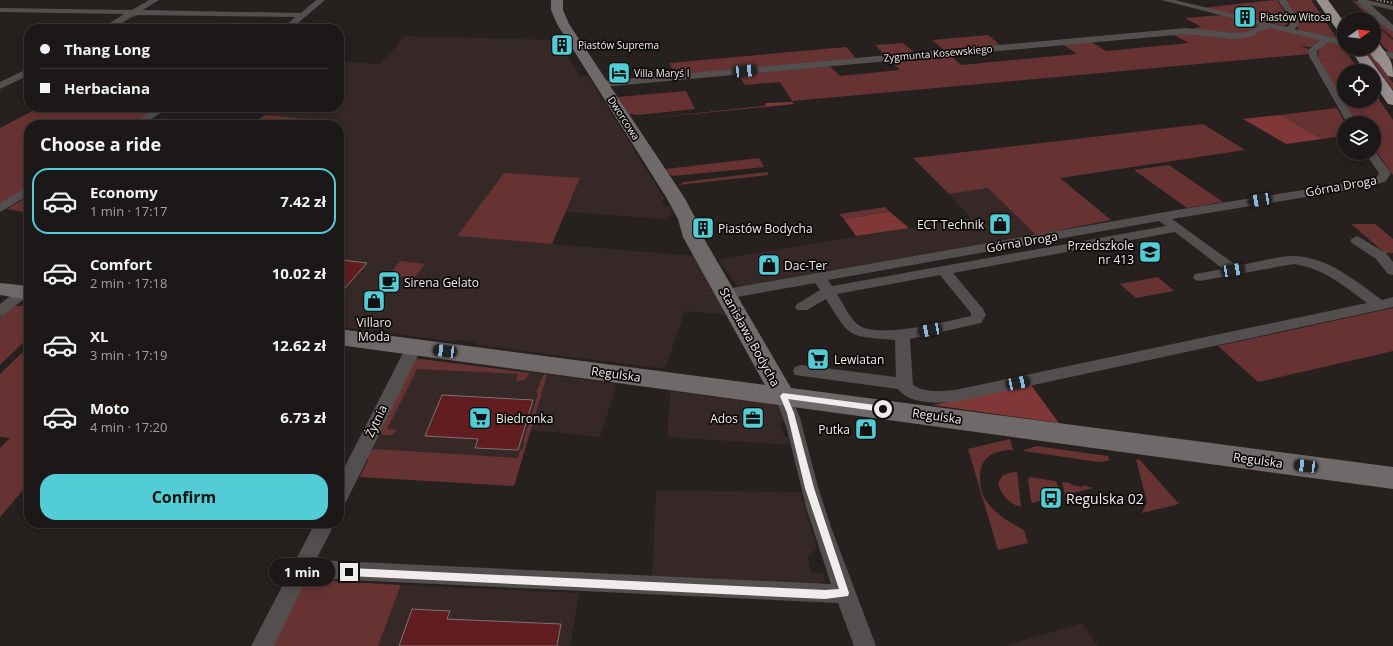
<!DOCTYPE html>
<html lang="en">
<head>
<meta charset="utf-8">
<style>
  :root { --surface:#1c1817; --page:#252120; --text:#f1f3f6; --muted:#a0a0a1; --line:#3a3736; --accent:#52ccd5 }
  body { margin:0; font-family:"Open Sans",sans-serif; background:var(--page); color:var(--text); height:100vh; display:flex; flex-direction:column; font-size:15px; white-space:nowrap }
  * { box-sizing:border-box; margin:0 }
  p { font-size:13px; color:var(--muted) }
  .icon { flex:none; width:22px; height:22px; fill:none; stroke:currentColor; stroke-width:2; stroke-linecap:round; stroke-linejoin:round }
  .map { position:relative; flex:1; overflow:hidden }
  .details { position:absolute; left:24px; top:120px; width:320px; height:408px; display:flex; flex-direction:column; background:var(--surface); border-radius:16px; box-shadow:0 2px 10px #0003,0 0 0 1px var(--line) }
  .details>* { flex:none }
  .hud { position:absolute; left:24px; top:24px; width:320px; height:88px; border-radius:16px; box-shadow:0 2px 10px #0003,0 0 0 1px var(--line); display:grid; align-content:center; height:88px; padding:0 16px; background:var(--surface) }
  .needle { width:26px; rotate:76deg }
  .buttons { position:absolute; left:1337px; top:12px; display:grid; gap:8px }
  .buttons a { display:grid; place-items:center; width:44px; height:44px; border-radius:50%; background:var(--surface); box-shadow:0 2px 10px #0003,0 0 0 1px var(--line); font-size:20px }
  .end { position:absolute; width:18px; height:18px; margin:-9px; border:5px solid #f0eceb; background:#111; box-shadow:0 0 0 2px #111 }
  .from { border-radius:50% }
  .bubble { position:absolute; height:28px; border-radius:14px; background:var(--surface); box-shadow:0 2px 10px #0003,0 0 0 1px var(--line); font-size:13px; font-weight:700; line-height:28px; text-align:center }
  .car { position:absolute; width:12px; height:24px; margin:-12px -6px; border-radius:5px; box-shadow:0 0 3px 1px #0007; background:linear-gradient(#222 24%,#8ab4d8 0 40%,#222 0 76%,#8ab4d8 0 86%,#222 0) }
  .hud b { display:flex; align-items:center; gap:14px; height:38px; font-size:15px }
  .hud b+b { border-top:1px solid var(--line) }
  .hud i { width:10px; height:10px; background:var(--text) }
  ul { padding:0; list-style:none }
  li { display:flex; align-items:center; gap:12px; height:66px; margin:0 8px 6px; padding:0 8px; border:2px solid transparent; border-radius:16px }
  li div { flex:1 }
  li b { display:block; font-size:15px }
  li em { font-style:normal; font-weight:700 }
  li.selected { border-color:var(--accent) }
  li>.icon { width:36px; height:36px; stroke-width:1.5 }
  h2 { padding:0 16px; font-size:18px; line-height:48px }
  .primary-button { display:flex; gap:8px; margin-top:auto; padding:8px 16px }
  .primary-button a { flex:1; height:46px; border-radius:16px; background:var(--accent); color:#111; font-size:16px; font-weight:700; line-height:46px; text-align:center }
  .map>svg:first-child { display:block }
  .built { fill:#352827 }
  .green { fill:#673332 }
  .forest { fill:#7f3837 }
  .building { fill:#611d1f; stroke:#7c7473 }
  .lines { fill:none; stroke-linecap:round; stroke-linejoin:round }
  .street { fill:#534f4f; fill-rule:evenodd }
  .secondary { fill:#6f6969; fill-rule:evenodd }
  .highway { fill:#978e8e; fill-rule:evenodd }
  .rail { stroke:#b0abaa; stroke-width:2; stroke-dasharray:1 2.5; stroke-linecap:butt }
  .street-bridge { stroke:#534f4f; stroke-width:9 }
  .highway-bridge { stroke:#978e8e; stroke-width:13 }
  .route { fill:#f0eceb }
  .labels { text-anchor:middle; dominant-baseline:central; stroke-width:3.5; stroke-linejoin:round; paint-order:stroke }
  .far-poi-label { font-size:10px; fill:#f0eceb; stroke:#0d0a0a; text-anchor:start }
  .far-street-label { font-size:10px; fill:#f0eceb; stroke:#0d0a0a }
  .street-label { font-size:12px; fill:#f0eceb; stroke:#0d0a0a }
  .poi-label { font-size:12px; fill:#f0eceb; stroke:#0d0a0a; text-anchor:start }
  .near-poi-label { font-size:14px; fill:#f0eceb; stroke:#0d0a0a; text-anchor:start }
</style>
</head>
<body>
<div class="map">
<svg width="1393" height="646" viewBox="0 0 1393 646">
  <rect width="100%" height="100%" fill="#26201f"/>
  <g class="built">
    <polygon points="405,36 557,40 580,76 588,76 665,199 662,200 665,206 669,206 673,214 665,219 566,212 580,179 457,236 696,256 729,315 685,311 666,367 657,368 476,345 475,342 459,340 455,342 391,333 392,331 376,329 372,331 339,326 339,257 342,254 339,254 339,125 331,125 334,122 265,115 276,107 339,107 339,61 380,64"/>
    <polygon points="988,188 1036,235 738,287 718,259 971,218 949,194"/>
    <polygon points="413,358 531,372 617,384 600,437 531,430 514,486 356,477"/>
    <polygon points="670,391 770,403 780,407 784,421 780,424 784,436 788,438 790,445 667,437"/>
    <polygon points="656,490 800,492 817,548 808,557 811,572 824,575 825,579 819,585 652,578"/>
    <polygon points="401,585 579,593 570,646 378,646"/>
    <polygon points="1082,623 1098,646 1004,646"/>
  </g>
  <g class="green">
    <polygon points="1275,0 1277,0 1286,15 1288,23 1285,26 1201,8"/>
    <polygon points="1285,0 1311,0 1338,40 1299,30 1297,27 1298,21"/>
    <polygon points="1352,0 1361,3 1372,16 1393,32 1393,38 1374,22 1374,19 1371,19"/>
    <polygon points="134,15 140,15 132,17 119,25 168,26 164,29 107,29"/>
    <polygon points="1222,15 1264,25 1254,27 1253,30 1246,34 1195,30 1194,28 1201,27 1185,18"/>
    <path d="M 1374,23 L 1393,40 L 1393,54 C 1382,49 1374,34 1374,23 Z"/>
    <polygon points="1270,27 1321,39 1311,47 1300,46 1308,49 1309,54 792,101 780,82 745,85 737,73 829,65 840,76 900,70 890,60 949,54 961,65 1077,54 1062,44 1090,41 1106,51 1189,43 1172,34 1179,32 1230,37"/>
    <polygon points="988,35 1000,45 944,50 932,40"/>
    <path d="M 1327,41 L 1341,44 L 1359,71 L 1344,71 L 1344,101 L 1374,101 L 1374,92 L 1393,120 L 1393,175 L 1374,148 L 1374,123 L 1356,123 L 1318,60 C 1316,50 1321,47 1327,41 Z"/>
    <polygon points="903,43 915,53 885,55 875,45"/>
    <polygon points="846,47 856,58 676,75 669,63"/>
    <polygon points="1366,52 1371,53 1393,83 1393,90"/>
    <polygon points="686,91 695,109 638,115 629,114 618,97"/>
    <polygon points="40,107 161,107 131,125 29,125 29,188 0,205 0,128"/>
    <polygon points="1337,108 1345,123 1344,136 1322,139 1280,115"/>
    <polygon points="265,115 327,121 335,122 331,125 251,125"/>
    <polygon points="1203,124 1245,150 1060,178 1111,220 1036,235 988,188 949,194 913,158"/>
    <polygon points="759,158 764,167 674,176 670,175 666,169"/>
    <polygon points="1169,165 1223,202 1187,208 1134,170"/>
    <polygon points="767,172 769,175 678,185 684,182"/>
    <polygon points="504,173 580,178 552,244 457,236"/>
    <polygon points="29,196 29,213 7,209"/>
    <polygon points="885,207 890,212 844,219 839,214"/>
    <polygon points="1351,224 1375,224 1393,239 1393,253 1385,253"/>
    <polygon points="400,261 425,264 414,278 389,275"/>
    <polygon points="1158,277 1174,291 1136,298 1120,284"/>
    <polygon points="25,304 29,304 29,337 0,365 0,317 15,306 21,306"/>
    <polygon points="1393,308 1393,351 1258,382 1218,346"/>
    <polygon points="29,346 29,483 0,517 0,448 10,438 0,437 0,374"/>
    <polygon points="413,358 530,373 524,380 516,381 518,374 417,369 387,429 397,430 392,435 383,435 380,430"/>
    <polygon points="544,374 547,375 514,486 360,477 369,459 366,458 369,453 374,449 518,458 520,450 522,450 525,443 523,442 538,394 536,392"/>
    <path d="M 1010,439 L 1013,450 C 993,450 980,457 980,478 C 980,486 982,495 987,502 C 996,515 1011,523 1024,530 L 1028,543 L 998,550 L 968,449 Z"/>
    <polygon points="1036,446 1108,456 1109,459 1108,461 1098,462 1024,451 1024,450"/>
    <polygon points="1136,459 1140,460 1179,504 1142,513 1147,502"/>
    <path d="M 1017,471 L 1021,507 C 1009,504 1001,495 998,483 L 1003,475 Z"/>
    <polygon points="1030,477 1055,481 1057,483 1060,496 1056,497 1054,495 1044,497 1046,499 1033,503 1031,501 1028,479"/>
    <polygon points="1062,482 1070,483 1071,485 1083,487 1083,485 1093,488 1065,495"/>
    <polygon points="314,580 401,585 378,646 270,646 300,587"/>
  </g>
  <g class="forest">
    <polygon points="792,102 794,104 641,119 765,106 766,103"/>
    <polygon points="1280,115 1322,139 1286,144 1243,119"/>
    <polygon points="890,212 909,228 856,236 844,219"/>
    <polygon points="1031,385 1059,423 933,405"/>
  </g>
  <g class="building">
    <polygon points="343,260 367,263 339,295 339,264"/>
    <polygon points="442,395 533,400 518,450 475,448 478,439 425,436"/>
    <polygon points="412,609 450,611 447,619 561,624 557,646 399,646"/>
  </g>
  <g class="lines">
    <g class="street">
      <polygon points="149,0 159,0 143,10 301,13 316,0 325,0 291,29 282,29 295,17 135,15 110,29 100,29 124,14 0,12 0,8 132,10"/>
      <polygon points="1161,0 1175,0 1287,27 1290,24 1290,19 1278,0 1286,0 1298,19 1298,25 1295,29 1344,40 1344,46 1328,42 1317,51 1317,56 1357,123 1347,123 1309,56 1308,50 1320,40 1270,28 1260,31 1253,36 1235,39 1186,34 602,87 597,84 602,81 1186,28 1235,33 1248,32 1260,25"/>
      <polygon points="1358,0 1367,0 1393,6 1393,10 1371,5 1393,25 1393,32 1373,18"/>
      <polygon points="1374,48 1393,53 1393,59 1363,49"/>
      <polygon points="29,68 29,75 0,89 0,82"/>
      <polygon points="158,107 170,107 142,125 130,125"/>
      <path d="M 1374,150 L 1391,173 L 1386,181 L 1373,186 L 1172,219 L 1237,266 C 1254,263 1277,256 1295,256 C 1328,257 1357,282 1382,300 L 1393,297 L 1393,307 L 1380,310 L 955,402 C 938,403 910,405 898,389 L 795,375 L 793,371 L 795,367 L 801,365 L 896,377 L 895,340 C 847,336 851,339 826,299 L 807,310 L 797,310 L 795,307 L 797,304 L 820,290 L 815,283 L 726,299 L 721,297 L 719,294 L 721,291 L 726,289 L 1177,210 L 1371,179 L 1377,177 L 1379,173 L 1365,153 L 1374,153 ZM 1159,221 L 1166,226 L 832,286 L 828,280 ZM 1175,232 L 1223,269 L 1195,274 L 1193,277 L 1195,280 L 1200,281 L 1294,264 C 1323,268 1344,286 1367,303 L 955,390 C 941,391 925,393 913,385 L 910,339 L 981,323 L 986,315 L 983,309 L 953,273 ZM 940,275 L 971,313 L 971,316 C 947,321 874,341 856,323 C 848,315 843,303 837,294 Z"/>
      <polygon points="29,186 29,195 0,212 0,203"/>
      <polygon points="1357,236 1386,253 1393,262 1393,275 1388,274 1376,259 1352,243 1350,240"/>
      <polygon points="23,289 29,291 28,296 5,314 0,316 0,304 18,290"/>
      <polygon points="414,342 419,343 422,347 346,502 339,504 339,478 406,347 409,343"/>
      <polygon points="783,390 789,392 800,418 818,487 831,527 876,646 854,646 838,603 307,578 274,646 251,646 315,523 335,523 316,560 831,584 806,507 787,429 775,396 777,392"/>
    </g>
    <g class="secondary">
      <polygon points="551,0 563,0 563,10 569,24 684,197 696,219 703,237 791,388 1393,467 1393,489 339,345 339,329 765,385 683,237 678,219 666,197 557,24 551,10"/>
      <polygon points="0,283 29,286 29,300 0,295"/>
    </g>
    <g class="highway">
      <polygon points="1316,0 1328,0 1344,22 1344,35 1340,34"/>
      <polygon points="1350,49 1363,49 1393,91 1393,105 1388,104 1374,84 1374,71 1365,71"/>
      <path d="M 1380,52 C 1392,55 1393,67 1393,77 L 1388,76 L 1373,56 L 1375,53 Z"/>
    </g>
    <polyline class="rail" points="1377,0 1393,3"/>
    <polyline class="street-bridge" points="1362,0 1365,4"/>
    <polyline class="highway-bridge" points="1374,48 1380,56"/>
  </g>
  <polygon class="route" points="783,393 883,406 887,409 883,412 788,399 794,413 814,488 849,593 848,596 825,599 349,576 345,572 349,568 825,590 839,589 805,488 787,413 780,396"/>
  <defs>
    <g id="building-square" transform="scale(1.15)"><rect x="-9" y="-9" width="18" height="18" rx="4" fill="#52ccd5" stroke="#0d0a0a"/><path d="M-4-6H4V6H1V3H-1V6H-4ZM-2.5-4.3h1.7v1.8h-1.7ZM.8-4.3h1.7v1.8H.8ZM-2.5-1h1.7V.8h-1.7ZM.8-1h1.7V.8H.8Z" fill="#111"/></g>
    <g id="hotel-square" transform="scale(1.15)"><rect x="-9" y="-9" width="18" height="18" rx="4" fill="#52ccd5" stroke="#0d0a0a"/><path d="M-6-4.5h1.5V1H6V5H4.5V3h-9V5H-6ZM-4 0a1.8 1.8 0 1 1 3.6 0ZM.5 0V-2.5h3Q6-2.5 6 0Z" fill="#111"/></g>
    <g id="shop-square" transform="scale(1.15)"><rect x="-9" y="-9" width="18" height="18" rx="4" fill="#52ccd5" stroke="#0d0a0a"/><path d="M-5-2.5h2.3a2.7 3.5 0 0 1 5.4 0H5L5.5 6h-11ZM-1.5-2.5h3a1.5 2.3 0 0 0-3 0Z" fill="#111"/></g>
    <g id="school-square" transform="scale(1.15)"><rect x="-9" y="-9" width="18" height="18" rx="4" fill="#52ccd5" stroke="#0d0a0a"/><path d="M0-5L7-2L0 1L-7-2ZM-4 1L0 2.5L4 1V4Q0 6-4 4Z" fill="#111"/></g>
    <g id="cafe-square" transform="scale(1.15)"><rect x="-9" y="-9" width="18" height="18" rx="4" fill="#52ccd5" stroke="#0d0a0a"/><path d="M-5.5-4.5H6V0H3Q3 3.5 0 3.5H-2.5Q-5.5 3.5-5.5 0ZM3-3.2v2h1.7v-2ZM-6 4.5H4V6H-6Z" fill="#111"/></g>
    <g id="supermarket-square" transform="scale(1.15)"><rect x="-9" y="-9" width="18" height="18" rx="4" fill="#52ccd5" stroke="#0d0a0a"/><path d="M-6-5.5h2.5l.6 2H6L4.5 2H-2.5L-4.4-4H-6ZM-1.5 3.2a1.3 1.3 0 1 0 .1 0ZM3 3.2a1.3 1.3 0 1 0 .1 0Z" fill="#111"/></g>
    <g id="office-square" transform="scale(1.15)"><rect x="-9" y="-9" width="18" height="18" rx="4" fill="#52ccd5" stroke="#0d0a0a"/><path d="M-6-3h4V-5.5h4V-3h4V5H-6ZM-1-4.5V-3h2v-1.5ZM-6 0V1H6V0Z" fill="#111"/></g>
    <g id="bus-square" transform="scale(1.15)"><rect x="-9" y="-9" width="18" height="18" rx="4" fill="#52ccd5" stroke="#0d0a0a"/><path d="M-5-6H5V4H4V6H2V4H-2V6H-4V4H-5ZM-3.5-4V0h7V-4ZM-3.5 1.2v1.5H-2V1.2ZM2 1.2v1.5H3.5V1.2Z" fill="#111"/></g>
  </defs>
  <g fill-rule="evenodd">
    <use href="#building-square" x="1245" y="17"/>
    <use href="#building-square" x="562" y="45"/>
    <use href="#hotel-square" x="619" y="73"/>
    <use href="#shop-square" x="1000" y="224"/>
    <use href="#building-square" x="703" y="228"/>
    <use href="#school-square" x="1150" y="252"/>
    <use href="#shop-square" x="769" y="265"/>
    <use href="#cafe-square" x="389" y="282"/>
    <use href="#shop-square" x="374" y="301"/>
    <use href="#supermarket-square" x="818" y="359"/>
    <use href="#supermarket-square" x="480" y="418"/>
    <use href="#office-square" x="753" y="418"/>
    <use href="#shop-square" x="866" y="429"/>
    <use href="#bus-square" x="1051" y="498"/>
  </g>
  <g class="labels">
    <g class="far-poi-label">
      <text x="1260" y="17">Piastów Witosa</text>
      <text x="578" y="45">Piastów Suprema</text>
      <text x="634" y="73">Villa Maryś I</text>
    </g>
    <g class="far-street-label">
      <text transform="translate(938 53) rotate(-5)">Zygmunta Kosewskiego</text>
      <text transform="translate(624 118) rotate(57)">Dworcowa</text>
    </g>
    <g class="street-label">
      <text transform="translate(1341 186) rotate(-10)">Górna Droga</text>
      <text transform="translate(1022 242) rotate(-10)">Górna Droga</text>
      <text transform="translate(750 337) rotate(61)">Stanisława Bodycha</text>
      <text transform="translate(616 374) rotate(8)">Regulska</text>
      <text transform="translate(937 416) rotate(8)">Regulska</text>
      <text transform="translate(376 421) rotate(-64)">Żytnia</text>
      <text transform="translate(1258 460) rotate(8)">Regulska</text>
    </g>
    <g class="poi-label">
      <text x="984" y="224" text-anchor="end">ECT Technik</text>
      <text x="718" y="228">Piastów Bodycha</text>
      <text x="1134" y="245" text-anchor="end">Przedszkole<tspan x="1134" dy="14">nr 413</tspan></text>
      <text x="784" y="265">Dac-Ter</text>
      <text x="404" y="282">Sirena Gelato</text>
      <text x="374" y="322" text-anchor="middle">Villaro<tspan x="374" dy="14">Moda</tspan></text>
      <text x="834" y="359">Lewiatan</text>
      <text x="496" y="418">Biedronka</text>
      <text x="738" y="418" text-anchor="end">Ados</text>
      <text x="850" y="429" text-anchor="end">Putka</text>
    </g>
    <g class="near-poi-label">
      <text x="1066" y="498">Regulska 02</text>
    </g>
  </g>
</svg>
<div class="buttons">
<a><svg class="needle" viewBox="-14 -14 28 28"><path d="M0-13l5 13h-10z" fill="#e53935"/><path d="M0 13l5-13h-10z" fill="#a0a0a1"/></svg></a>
<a><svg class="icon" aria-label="locate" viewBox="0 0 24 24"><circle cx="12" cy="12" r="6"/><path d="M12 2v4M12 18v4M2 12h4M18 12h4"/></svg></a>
<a><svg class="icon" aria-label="layers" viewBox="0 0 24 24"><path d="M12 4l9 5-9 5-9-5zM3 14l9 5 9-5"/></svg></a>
</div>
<i class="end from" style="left:883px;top:409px"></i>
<i class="end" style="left:349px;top:572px"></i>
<div class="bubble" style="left:269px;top:558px;width:66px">1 min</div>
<i class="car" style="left:745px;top:71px;rotate:85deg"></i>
<i class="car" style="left:1260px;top:200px;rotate:260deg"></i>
<i class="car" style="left:1233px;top:270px;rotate:80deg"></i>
<i class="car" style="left:930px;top:330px;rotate:259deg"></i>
<i class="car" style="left:445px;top:351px;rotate:277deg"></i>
<i class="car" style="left:1018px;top:383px;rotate:78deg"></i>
<i class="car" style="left:1306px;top:466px;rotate:277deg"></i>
<div class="hud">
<b><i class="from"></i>Thang Long</b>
<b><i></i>Herbaciana</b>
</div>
<section class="details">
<h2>Choose a ride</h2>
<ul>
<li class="selected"><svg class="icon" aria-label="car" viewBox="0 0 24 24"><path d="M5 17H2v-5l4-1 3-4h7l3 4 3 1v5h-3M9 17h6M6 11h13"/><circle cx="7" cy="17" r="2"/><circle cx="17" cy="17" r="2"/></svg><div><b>Economy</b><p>1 min · 17:17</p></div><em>7.42 zł</em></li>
<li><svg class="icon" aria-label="car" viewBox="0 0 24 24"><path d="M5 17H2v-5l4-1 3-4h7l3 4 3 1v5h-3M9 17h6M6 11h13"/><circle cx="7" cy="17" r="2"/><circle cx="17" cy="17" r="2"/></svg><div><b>Comfort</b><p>2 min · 17:18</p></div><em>10.02 zł</em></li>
<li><svg class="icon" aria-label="car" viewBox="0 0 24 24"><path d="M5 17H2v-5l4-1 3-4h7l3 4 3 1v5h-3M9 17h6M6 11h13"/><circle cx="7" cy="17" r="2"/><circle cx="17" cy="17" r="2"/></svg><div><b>XL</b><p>3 min · 17:19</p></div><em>12.62 zł</em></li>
<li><svg class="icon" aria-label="car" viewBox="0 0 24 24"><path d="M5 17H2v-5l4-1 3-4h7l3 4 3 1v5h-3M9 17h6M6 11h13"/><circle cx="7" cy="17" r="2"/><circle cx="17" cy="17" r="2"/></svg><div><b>Moto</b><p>4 min · 17:20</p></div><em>6.73 zł</em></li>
</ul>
<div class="primary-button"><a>Confirm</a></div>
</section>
</div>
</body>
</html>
